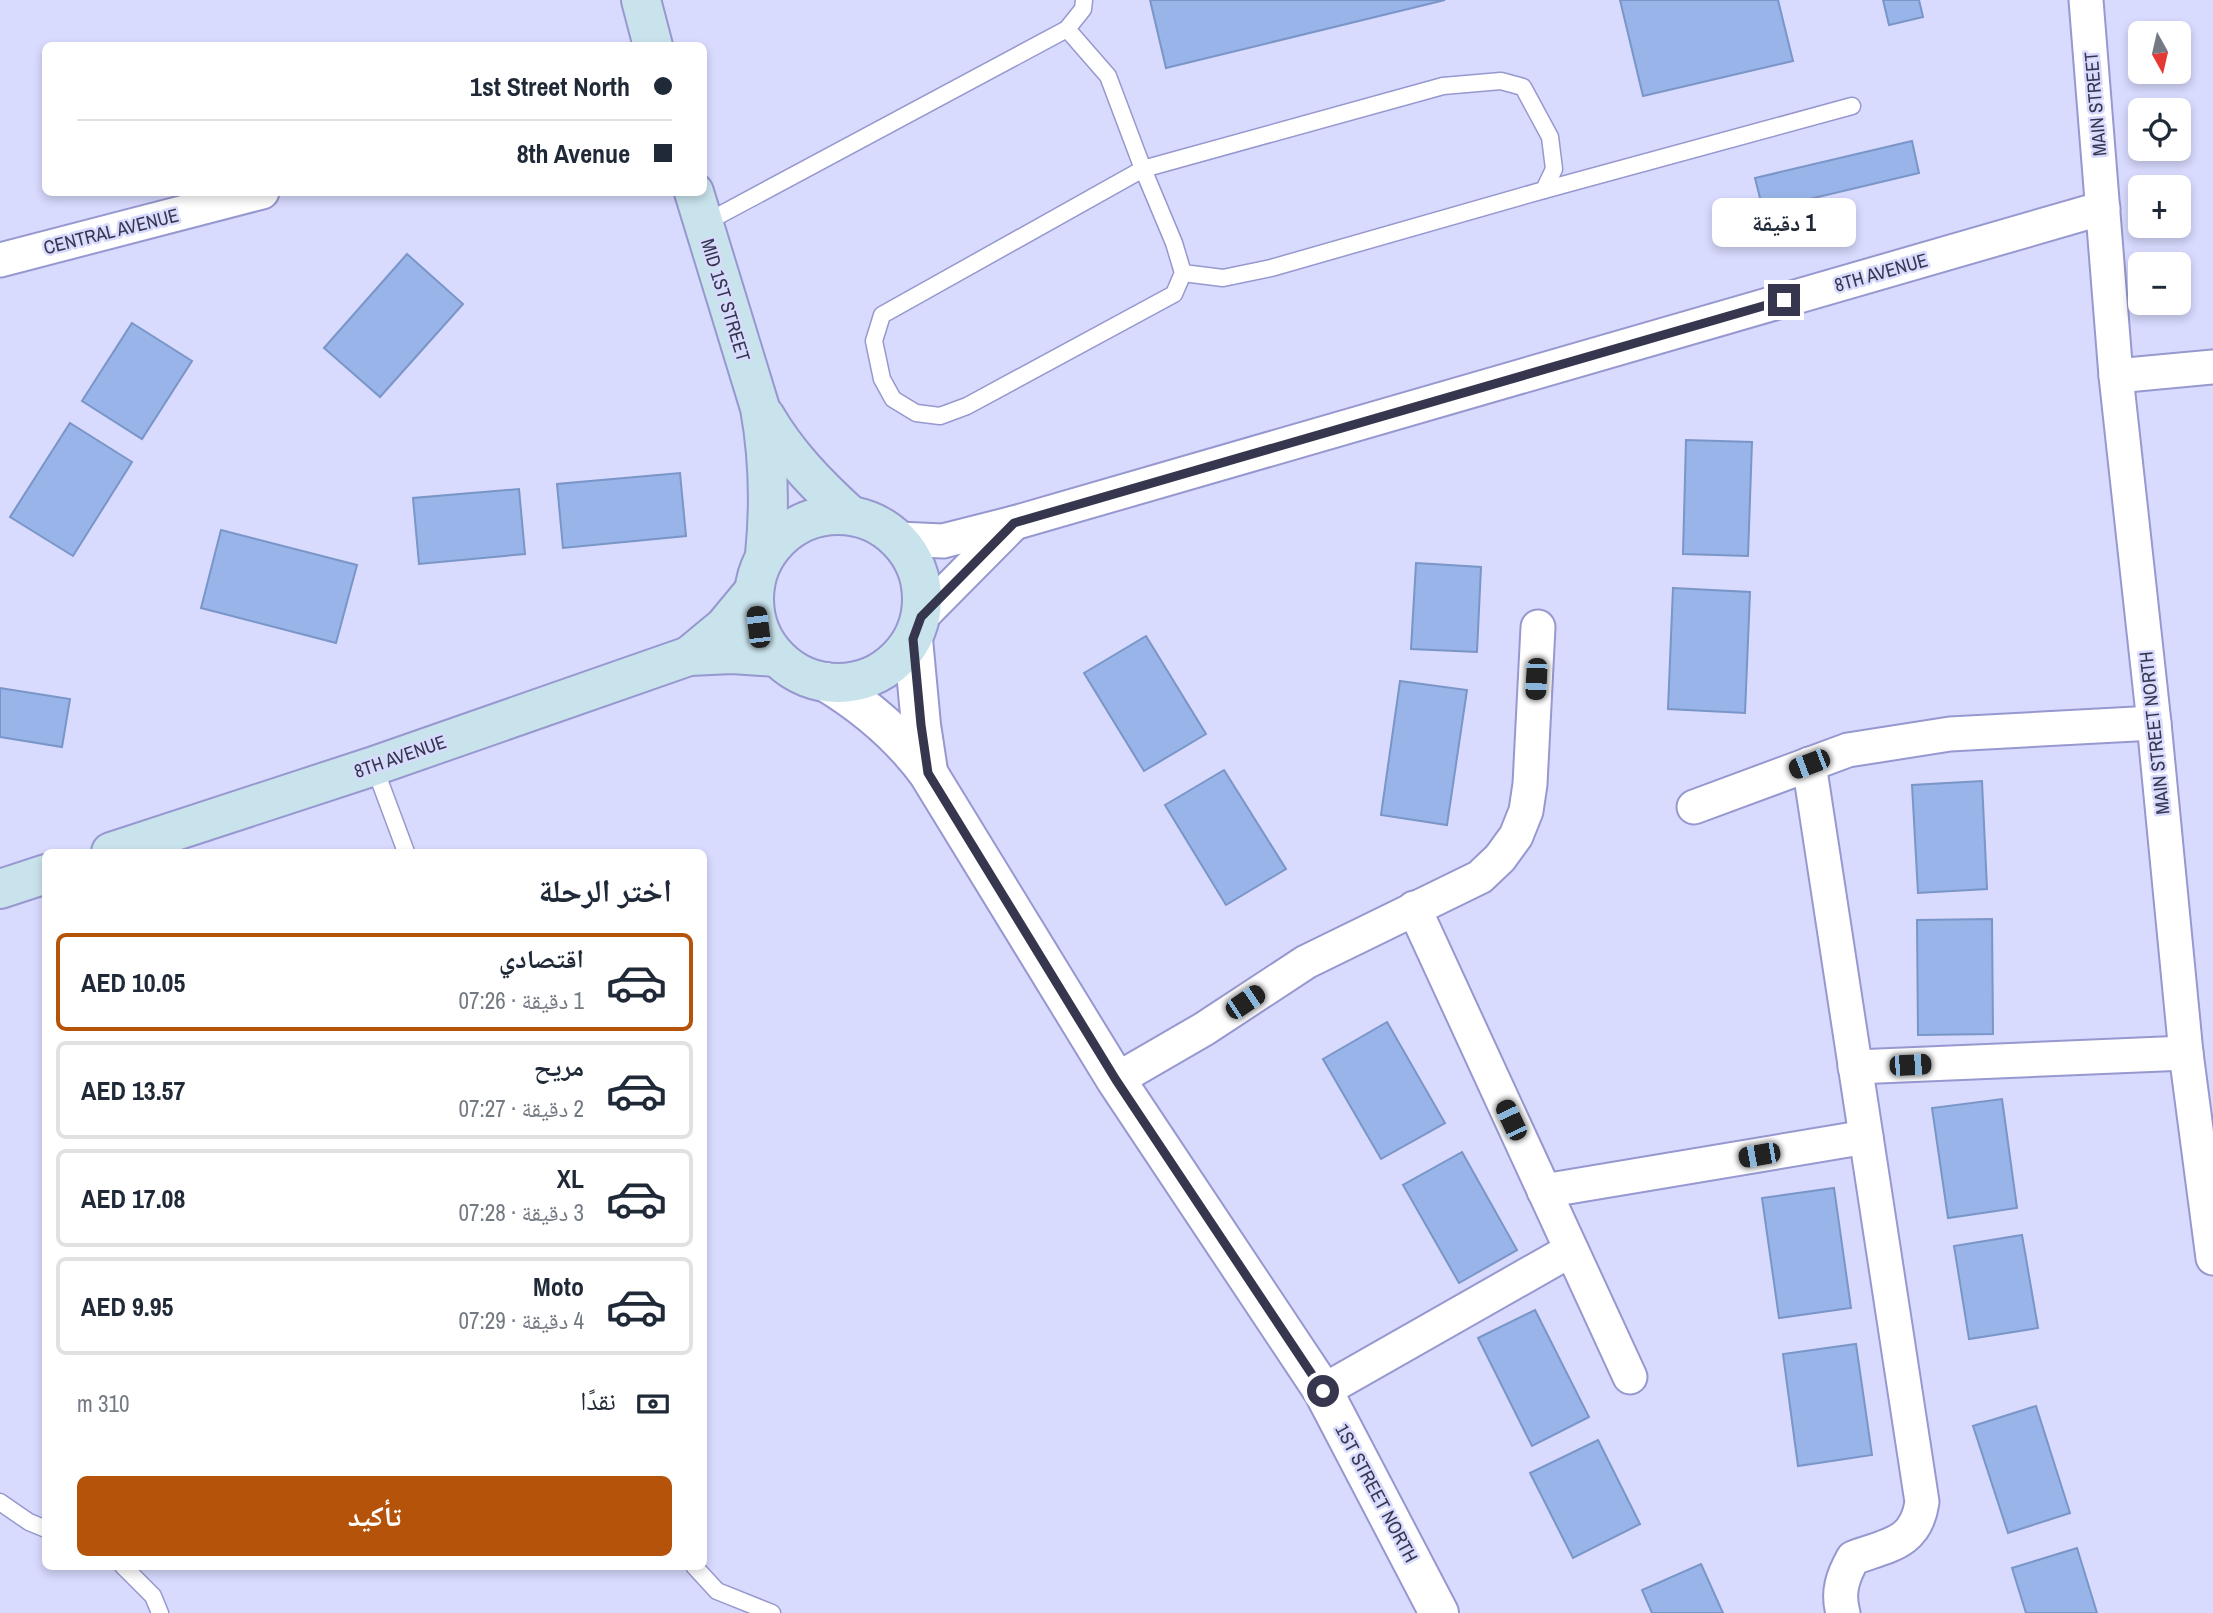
<!DOCTYPE html>
<html lang="ar">
<head>
<meta charset="utf-8">
<style>
  :root { --surface:#fff; --page:#f6f6f7; --text:#1f2937; --muted:#747a83; --line:#e0e1e3; --accent:#b45309 }
  body { margin:0; font-family:"Archivo Narrow","Noto Naskh Arabic",sans-serif; background:var(--page); color:var(--text); direction:rtl; height:100vh; display:flex; flex-direction:column; font-size:26px; white-space:nowrap }
  * { box-sizing:border-box; margin:0 }
  p { font-size:23px; color:var(--muted) }
  .icon { flex:none; width:38px; height:38px; fill:none; stroke:currentColor; stroke-width:2; stroke-linecap:round; stroke-linejoin:round }
  .map { position:relative; flex:1; overflow:hidden; direction:ltr }
  .details { position:absolute; left:42px; top:849px; width:665px; height:721px; display:flex; flex-direction:column; background:var(--surface); border-radius:10px; box-shadow:0 4px 10px #0003; direction:rtl }
  .details>* { flex:none }
  .top-card { position:absolute; left:42px; top:42px; width:665px; height:154px; border-radius:10px; box-shadow:0 4px 10px #0003; direction:rtl; display:grid; align-content:center; height:154px; padding:0 35px; background:var(--surface) }
  .needle { width:46px; rotate:172deg }
  .tools { position:absolute; left:2128px; top:21px; display:grid; gap:14px }
  .tools a { display:grid; place-items:center; width:63px; height:63px; border-radius:10px; background:var(--surface); box-shadow:0 4px 10px #0003; font-size:35px }
  .end { position:absolute; width:32px; height:32px; margin:-16px; border:9px solid #36374e; background:#fff; box-shadow:0 0 0 4px #fff }
  .from { border-radius:50% }
  .bubble { position:absolute; height:49px; border-radius:10px; background:var(--surface); box-shadow:0 4px 10px #0003; font-size:23px; font-weight:700; line-height:49px; text-align:center; direction:rtl }
  .car { position:absolute; width:21px; height:42px; margin:-21px -10px; border-radius:9px; box-shadow:0 0 5px 2px #0007; background:linear-gradient(#222 24%,#8ab4d8 0 40%,#222 0 76%,#8ab4d8 0 86%,#222 0) }
  .top-card b { display:flex; align-items:center; gap:24px; height:66px; font-size:26px }
  .top-card b+b { border-top:2px solid var(--line) }
  .top-card i { width:18px; height:18px; background:var(--text) }
  ul { padding:0; list-style:none }
  li { display:flex; align-items:center; gap:21px; height:98px; margin:0 14px 10px; padding:0 21px; border:4px solid var(--line); border-radius:10px }
  li div { flex:1 }
  li b { display:block; font-size:26px }
  li em { font-style:normal; font-weight:700 }
  li.on { border-color:var(--accent) }
  li>.icon { width:63px; height:63px; stroke-width:1.5 }
  h2 { padding:0 35px; font-size:32px; line-height:84px }
  .pay { display:flex; align-items:center; gap:18px; height:77px; padding:0 35px; font-size:26px }
  .pay p { margin-inline-start:auto }
  .button { display:flex; gap:14px; margin-top:auto; padding:14px 35px }
  .button a { flex:1; height:80px; border-radius:10px; background:var(--accent); color:#fff; font-size:28px; font-weight:700; line-height:80px; text-align:center }
  .map>svg:first-child { display:block }
  .building { fill:#98b4e8; stroke:#7a95c7; stroke-width:2 }
  .lines { fill:none; stroke-linecap:round; stroke-linejoin:round }
  .service-casing { stroke:#9698cf; stroke-width:19 }
  .minor-casing { stroke:#9698cf; stroke-width:37 }
  .tertiary-casing { stroke:#9698cf; stroke-width:42 }
  .secondary-casing { stroke:#9698cf; stroke-width:42 }
  .service { stroke:#fff; stroke-width:16 }
  .minor { stroke:#fff; stroke-width:33 }
  .tertiary { stroke:#fff; stroke-width:38 }
  .secondary { stroke:#c9e3ec; stroke-width:38 }
  .route { stroke:#36374e; stroke-width:9 }
  .labels { text-anchor:middle; dominant-baseline:central; stroke-width:5; stroke-linejoin:round; paint-order:stroke }
  .street-label { font-size:19px; fill:#36374e; stroke:#d8dafe }
</style>
</head>
<body>
<div class="map">
<svg width="2213" height="1613" viewBox="0 0 2213 1613">
  <rect width="100%" height="100%" fill="#d8dafe"/>
  <g class="building">
    <polygon points="1150,0 1445,0 1166,68"/>
    <polygon points="1620,0 1778,0 1793,61 1643,96"/>
    <polygon points="1883,0 1919,0 1923,17 1889,25"/>
    <polygon points="1912,141 1919,173 1763,210 1755,178"/>
    <polygon points="407,254 463,304 380,397 324,348"/>
    <polygon points="132,323 192,361 142,439 82,401"/>
    <polygon points="70,423 132,462 73,556 10,517"/>
    <polygon points="1686,440 1752,442 1748,556 1683,554"/>
    <polygon points="680,473 686,536 563,548 557,484"/>
    <polygon points="519,489 525,554 419,564 413,498"/>
    <polygon points="221,530 357,565 336,643 201,608"/>
    <polygon points="1416,563 1481,567 1477,652 1411,649"/>
    <polygon points="1673,588 1750,592 1745,713 1668,709"/>
    <polygon points="1146,636 1206,734 1144,771 1084,673"/>
    <polygon points="1400,681 1467,690 1447,825 1381,815"/>
    <polygon points="0,688 70,699 62,747 0,737"/>
    <polygon points="1224,770 1286,869 1226,905 1165,805"/>
    <polygon points="1982,781 1987,889 1918,893 1912,785"/>
    <polygon points="1992,919 1993,1034 1918,1035 1917,920"/>
    <polygon points="1387,1022 1445,1123 1381,1159 1323,1059"/>
    <polygon points="2002,1099 2017,1208 1948,1218 1932,1108"/>
    <polygon points="1462,1152 1517,1250 1459,1283 1403,1185"/>
    <polygon points="1834,1188 1851,1308 1779,1318 1762,1198"/>
    <polygon points="2022,1235 2038,1328 1969,1339 1954,1246"/>
    <polygon points="1535,1310 1589,1417 1532,1446 1478,1338"/>
    <polygon points="1856,1344 1872,1455 1798,1466 1783,1354"/>
    <polygon points="2036,1406 2070,1513 2008,1533 1973,1426"/>
    <polygon points="1598,1440 1640,1524 1573,1558 1530,1473"/>
    <polygon points="2077,1548 2097,1613 2026,1613 2012,1568"/>
    <polygon points="1701,1564 1723,1613 1652,1613 1642,1590"/>
  </g>
  <g class="lines">
    <g class="service-casing">
      <g id="service">
        <polyline points="1067,29 1108,76 1143,169 882,315 874,341 882,379 893,399 916,413 940,416 967,406 1174,294 1183,273 1174,243 1143,169 1443,86 1501,81 1523,87 1550,137 1554,169 1544,190 1271,268 1223,278 1183,273"/>
        <polyline points="1544,190 1852,106"/>
        <polyline points="703,224 1067,29 1083,9 1084,0"/>
        <polyline points="374,766 406,852"/>
        <polyline points="0,1502 29,1522 46,1529"/>
        <polyline points="123,1566 153,1596 160,1613"/>
        <polyline points="694,1566 717,1591 772,1613"/>
      </g>
    </g>
    <g class="minor-casing">
      <g id="minor">
        <polyline points="2086,0 2116,376 2154,723 2186,1053 2213,1258"/>
        <polyline points="0,260 262,192"/>
        <polyline points="2116,376 2213,367"/>
        <polyline points="898,539 943,541 1014,523 2103,208"/>
        <polyline points="921,617 1014,523"/>
        <path d="M 1809,764 L 1922,1502 C 1916,1544 1888,1545 1853,1558 C 1843,1576 1837,1592 1843,1613"/>
        <polyline points="1694,807 1848,750 1950,734 2154,723"/>
        <polyline points="1414,908 1630,1377"/>
        <polyline points="1855,1067 2186,1053"/>
        <polyline points="1116,1080 1204,1029 1306,962 1480,877 1500,858 1516,836 1526,811 1530,784 1538,627"/>
        <polyline points="1544,1191 1866,1137"/>
        <polyline points="1323,1391 1571,1250"/>
      </g>
    </g>
    <g class="tertiary-casing">
      <g id="tertiary">
        <polyline points="913,639 921,725 928,771"/>
        <path d="M 826,682 C 867,707 900,735 928,773 L 1116,1080 L 1323,1391 L 1439,1613"/>
      </g>
    </g>
    <g class="secondary-casing">
      <g id="secondary">
        <polyline points="641,0 653,46"/>
        <path d="M 694,192 L 760,408 C 769,458 770,505 765,555"/>
        <path d="M 765,416 C 787,454 817,485 850,515"/>
        <circle cx="838" cy="599" r="84"/>
        <polyline points="689,656 724,627 753,592"/>
        <polyline points="111,852 374,766 689,656 732,654 776,657"/>
        <polyline points="0,889 46,874"/>
      </g>
    </g>
    <use href="#service" class="service"/>
    <use href="#minor" class="minor"/>
    <use href="#tertiary" class="tertiary"/>
    <use href="#secondary" class="secondary"/>
  </g>
  <g class="lines">
    <polyline class="route" points="1323,1391 1116,1080 928,773 921,725 913,639 921,617 1014,523 1784,300"/>
  </g>
  <g class="labels">
    <g class="street-label">
      <text transform="translate(2095 104) rotate(-95)">MAIN STREET</text>
      <text transform="translate(111 231) rotate(-14)">CENTRAL AVENUE</text>
      <text transform="translate(1881 272) rotate(-16)">8TH AVENUE</text>
      <text transform="translate(726 300) rotate(73)">MID 1ST STREET</text>
      <text transform="translate(2154 733) rotate(-96)">MAIN STREET NORTH</text>
      <text transform="translate(400 756) rotate(-19)">8TH AVENUE</text>
      <text transform="translate(1377 1493) rotate(62)">1ST STREET NORTH</text>
    </g>
  </g>
</svg>
<div class="tools">
<a><svg class="needle" viewBox="-14 -14 28 28"><path d="M0-13l5 13h-10z" fill="#e53935"/><path d="M0 13l5-13h-10z" fill="#747a83"/></svg></a>
<a><svg class="icon" aria-label="locate" viewBox="0 0 24 24"><circle cx="12" cy="12" r="6"/><path d="M12 2v4M12 18v4M2 12h4M18 12h4"/></svg></a>
<a>+</a>
<a>−</a>
</div>
<i class="end from" style="left:1323px;top:1391px"></i>
<i class="end" style="left:1784px;top:300px"></i>
<div class="bubble" style="left:1712px;top:198px;width:144px">1 دقيقة</div>
<i class="car" style="left:758px;top:627px;rotate:353deg"></i>
<i class="car" style="left:1536px;top:679px;rotate:183deg"></i>
<i class="car" style="left:1809px;top:764px;rotate:249deg"></i>
<i class="car" style="left:1245px;top:1002px;rotate:56deg"></i>
<i class="car" style="left:1910px;top:1065px;rotate:87deg"></i>
<i class="car" style="left:1511px;top:1120px;rotate:335deg"></i>
<i class="car" style="left:1759px;top:1155px;rotate:260deg"></i>
<div class="top-card">
<b><i class="from"></i>1st Street North</b>
<b><i></i>8th Avenue</b>
</div>
<section class="details">
<h2>اختر الرحلة</h2>
<ul>
<li class="on"><svg class="icon" aria-label="car" viewBox="0 0 24 24"><path d="M5 17H2v-5l4-1 3-4h7l3 4 3 1v5h-3M9 17h6M6 11h13"/><circle cx="7" cy="17" r="2"/><circle cx="17" cy="17" r="2"/></svg><div><b>اقتصادي</b><p>1 دقيقة · 07:26</p></div><em>AED 10.05</em></li>
<li><svg class="icon" aria-label="car" viewBox="0 0 24 24"><path d="M5 17H2v-5l4-1 3-4h7l3 4 3 1v5h-3M9 17h6M6 11h13"/><circle cx="7" cy="17" r="2"/><circle cx="17" cy="17" r="2"/></svg><div><b>مريح</b><p>2 دقيقة · 07:27</p></div><em>AED 13.57</em></li>
<li><svg class="icon" aria-label="car" viewBox="0 0 24 24"><path d="M5 17H2v-5l4-1 3-4h7l3 4 3 1v5h-3M9 17h6M6 11h13"/><circle cx="7" cy="17" r="2"/><circle cx="17" cy="17" r="2"/></svg><div><b>XL</b><p>3 دقيقة · 07:28</p></div><em>AED 17.08</em></li>
<li><svg class="icon" aria-label="car" viewBox="0 0 24 24"><path d="M5 17H2v-5l4-1 3-4h7l3 4 3 1v5h-3M9 17h6M6 11h13"/><circle cx="7" cy="17" r="2"/><circle cx="17" cy="17" r="2"/></svg><div><b>Moto</b><p>4 دقيقة · 07:29</p></div><em>AED 9.95</em></li>
</ul>
<div class="pay"><svg class="icon" aria-label="cash" viewBox="0 0 24 24"><path d="M3 7h18v10H3z"/><circle cx="12" cy="12" r="2"/></svg>نقدًا<p>310 m</p></div>
<div class="button"><a>تأكيد</a></div>
</section>
</div>
</body>
</html>
